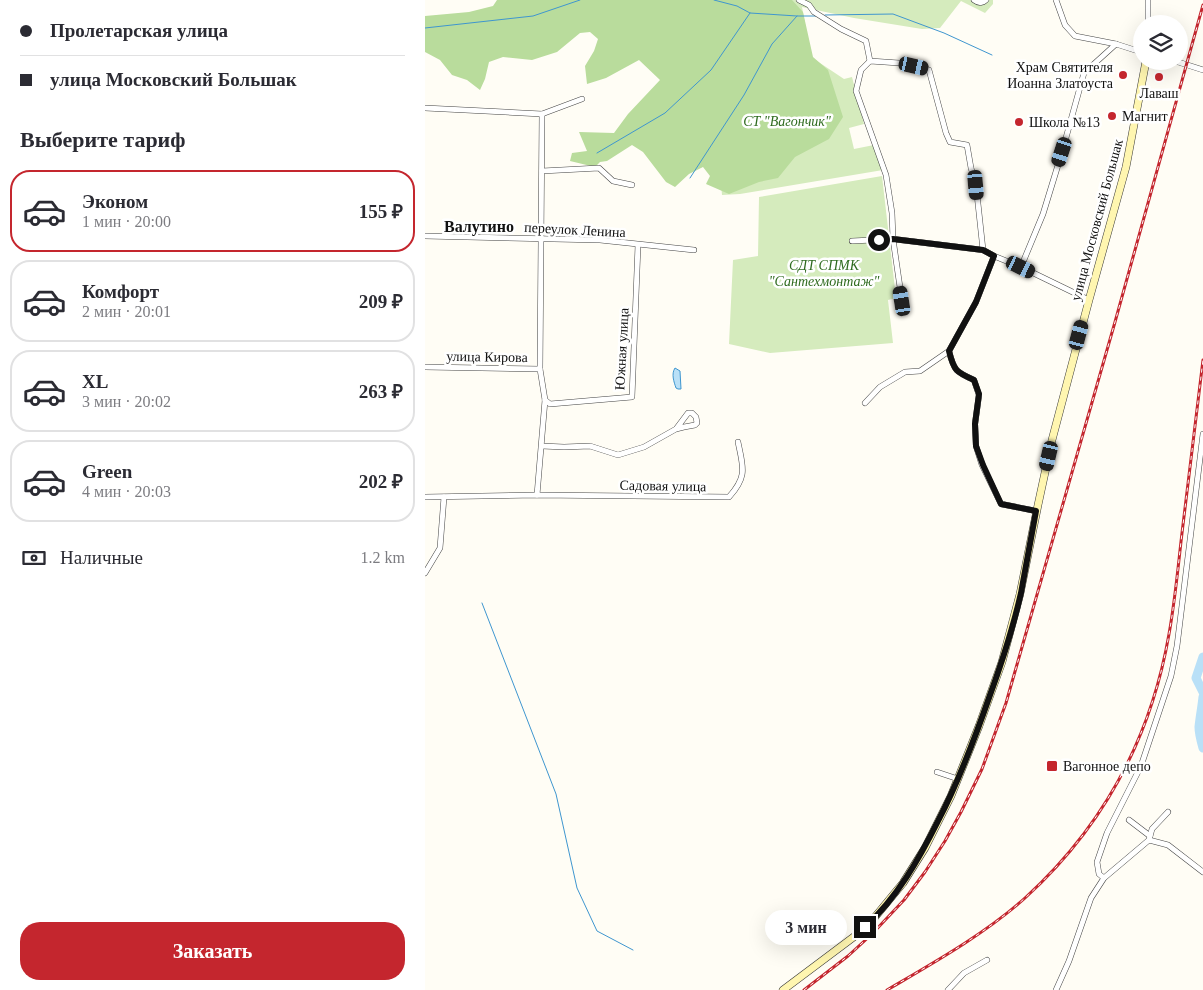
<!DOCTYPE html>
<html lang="ru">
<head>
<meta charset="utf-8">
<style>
  :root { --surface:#fff; --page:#f7f7f7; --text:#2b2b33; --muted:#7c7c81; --line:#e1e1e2; --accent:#c4262e }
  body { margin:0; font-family:"Times New Roman",serif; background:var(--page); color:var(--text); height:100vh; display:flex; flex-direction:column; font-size:19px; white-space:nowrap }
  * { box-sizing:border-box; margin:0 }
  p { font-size:16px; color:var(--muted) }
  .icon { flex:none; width:28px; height:28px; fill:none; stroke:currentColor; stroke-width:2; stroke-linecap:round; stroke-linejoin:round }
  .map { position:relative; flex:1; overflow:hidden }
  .drawer { display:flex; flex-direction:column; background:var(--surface); width:425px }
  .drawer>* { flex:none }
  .hud { display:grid; align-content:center; height:110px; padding:0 20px; background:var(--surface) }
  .controls { position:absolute; left:708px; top:15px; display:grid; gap:10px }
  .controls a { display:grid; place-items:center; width:55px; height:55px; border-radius:50%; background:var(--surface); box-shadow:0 5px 20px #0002; font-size:25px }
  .end { position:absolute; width:22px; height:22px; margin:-11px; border:6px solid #111; background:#fff; box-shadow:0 0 0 2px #fff }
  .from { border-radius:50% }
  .bubble { position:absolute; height:35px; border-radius:18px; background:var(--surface); box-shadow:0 5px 20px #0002; font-size:16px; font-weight:600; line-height:35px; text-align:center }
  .car { position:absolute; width:15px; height:30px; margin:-15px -8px; border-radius:6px; box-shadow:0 0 4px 1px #0007; background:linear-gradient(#222 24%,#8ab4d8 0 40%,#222 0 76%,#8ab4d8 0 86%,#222 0) }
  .hud b { display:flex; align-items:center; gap:18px; height:48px; font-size:19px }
  .hud b+b { border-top:1px solid var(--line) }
  .hud i { width:12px; height:12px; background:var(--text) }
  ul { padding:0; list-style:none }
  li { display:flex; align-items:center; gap:15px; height:82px; margin:0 10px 8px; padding:0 10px; border:2px solid var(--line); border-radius:20px }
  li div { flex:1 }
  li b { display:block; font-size:19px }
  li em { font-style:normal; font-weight:600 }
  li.current { border-color:var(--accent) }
  li>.icon { width:45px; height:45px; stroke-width:1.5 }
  h2 { padding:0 20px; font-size:22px; line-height:60px }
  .pay { display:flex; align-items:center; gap:12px; height:55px; padding:0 20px; font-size:19px }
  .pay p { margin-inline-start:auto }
  .action { display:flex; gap:10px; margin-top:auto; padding:10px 20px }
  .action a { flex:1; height:58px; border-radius:20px; background:var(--accent); color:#fff; font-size:20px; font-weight:600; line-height:58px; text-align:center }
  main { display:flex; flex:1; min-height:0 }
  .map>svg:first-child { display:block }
  .green { fill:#d5ebbd }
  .forest { fill:#b9dc9c }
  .water { fill:#b9e0f7; stroke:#3f96cf }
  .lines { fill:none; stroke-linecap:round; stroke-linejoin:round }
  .stream { stroke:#3f96cf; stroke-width:1 }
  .river { stroke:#b9e0f7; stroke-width:9 }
  .street-casing { stroke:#444; stroke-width:6 }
  .secondary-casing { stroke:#333; stroke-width:8 }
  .street { stroke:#fff; stroke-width:5 }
  .secondary { stroke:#fff6b0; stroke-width:7 }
  .rail-casing { stroke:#c4262e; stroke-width:3 }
  .rail { stroke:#fff; stroke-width:1; stroke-dasharray:4; stroke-linecap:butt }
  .route { stroke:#111; stroke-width:6 }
  .poi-dot { fill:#c4262e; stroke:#fff; stroke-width:2 }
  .labels { text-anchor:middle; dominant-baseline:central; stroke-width:5; stroke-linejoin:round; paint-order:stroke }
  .poi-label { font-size:14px; fill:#111; stroke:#fff; text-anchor:start }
  .park-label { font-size:14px; font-style:italic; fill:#2f6b1f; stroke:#fff }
  .street-label { font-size:14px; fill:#111; stroke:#fff }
  .quarter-label { font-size:16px; font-weight:bold; fill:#111; stroke:#fff }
</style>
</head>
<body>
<main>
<section class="drawer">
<div class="hud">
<b><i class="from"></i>Пролетарская улица</b>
<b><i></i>улица Московский Большак</b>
</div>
<h2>Выберите тариф</h2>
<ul>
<li class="current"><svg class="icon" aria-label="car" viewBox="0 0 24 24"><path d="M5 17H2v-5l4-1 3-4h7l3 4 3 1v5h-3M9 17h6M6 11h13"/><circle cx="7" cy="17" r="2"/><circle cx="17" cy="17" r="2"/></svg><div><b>Эконом</b><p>1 мин · 20:00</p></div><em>155 ₽</em></li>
<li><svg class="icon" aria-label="car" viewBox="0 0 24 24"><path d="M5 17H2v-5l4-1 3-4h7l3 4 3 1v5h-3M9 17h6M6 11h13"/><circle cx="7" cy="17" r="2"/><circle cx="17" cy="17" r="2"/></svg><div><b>Комфорт</b><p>2 мин · 20:01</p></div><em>209 ₽</em></li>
<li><svg class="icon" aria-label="car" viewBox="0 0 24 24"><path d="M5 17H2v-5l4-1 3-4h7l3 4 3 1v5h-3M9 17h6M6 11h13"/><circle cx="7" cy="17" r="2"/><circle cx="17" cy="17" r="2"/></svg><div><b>XL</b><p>3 мин · 20:02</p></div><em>263 ₽</em></li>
<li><svg class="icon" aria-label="car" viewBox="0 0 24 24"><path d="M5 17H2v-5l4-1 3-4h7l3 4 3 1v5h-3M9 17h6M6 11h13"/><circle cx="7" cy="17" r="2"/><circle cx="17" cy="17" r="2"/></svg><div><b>Green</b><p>4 мин · 20:03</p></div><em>202 ₽</em></li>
</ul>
<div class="pay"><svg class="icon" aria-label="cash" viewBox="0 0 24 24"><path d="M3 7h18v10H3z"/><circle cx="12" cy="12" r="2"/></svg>Наличные<p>1.2 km</p></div>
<div class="action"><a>Заказать</a></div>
</section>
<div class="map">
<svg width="778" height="990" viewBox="0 0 778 990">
  <rect width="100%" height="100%" fill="#fffdf5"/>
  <g class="green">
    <polygon points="233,0 568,0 568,4 560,13 536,1 515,28 497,29 429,18 377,7 386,57 419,79 427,77 439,124 424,128 429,149 449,145 458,170 315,194 297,195 293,152"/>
    <polygon points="457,176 471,298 463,300 468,343 345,353 304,344 308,260 333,256 334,197"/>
  </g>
  <polygon class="forest" points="72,0 367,0 378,12 388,57 403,70 418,117 404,139 370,157 353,178 334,182 304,194 281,184 285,176 278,167 264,174 250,187 241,182 218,152 207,145 182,161 175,162 170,167 145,161 147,153 162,151 154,132 189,133 203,114 235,80 214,60 181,78 162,84 160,66 169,51 173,39 165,32 155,33 132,52 107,60 78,57 64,62 60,79 55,90 42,80 27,75 15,60 0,52 0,16 44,12 68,6"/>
  <path class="water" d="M 250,368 L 255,371 L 256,389 L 253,389 L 251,388 C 249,382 246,374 250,368 Z"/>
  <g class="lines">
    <g class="stream">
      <polyline points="289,0 312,6 325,13 372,16 391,16"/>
      <polyline points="400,15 468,14 519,33 567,55"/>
      <polyline points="0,28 108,16 155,0"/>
      <polyline points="172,153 240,113 286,70 325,13"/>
      <polyline points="265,178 319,95 347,44 372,16"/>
      <polyline points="57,603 131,794 152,888 172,931 208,950"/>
    </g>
    <g class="river">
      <polyline points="778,657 771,678 778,692"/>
      <path d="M 778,697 C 777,707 775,717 774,727 C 774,734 776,741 778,748"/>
    </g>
    <g class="street-casing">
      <g id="street">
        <polyline points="374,0 384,5 389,12 416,29 441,41 445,61"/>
        <path d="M 549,0 C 553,3 557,4 561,0"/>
        <polyline points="631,0 640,25 650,36 691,44"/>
        <polyline points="723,0 723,24"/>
        <polyline points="750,61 778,70"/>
        <polyline points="0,108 117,114 157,99"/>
        <polyline points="117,171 174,168 188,181 207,185"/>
        <polyline points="0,236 175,240 269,250"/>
        <polyline points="427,241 468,239 558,250"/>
        <polyline points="596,267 618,214 637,152 659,73 691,44 716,52"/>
        <polyline points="477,301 468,239 467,213 461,175 431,91 436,70 445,61 474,63 504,70 521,133 525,142 542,145 546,168 551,185 558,250 569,256"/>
        <path d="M 524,351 C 529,371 531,372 549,380 L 554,395 L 550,424 L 551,446 L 557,465 L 576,504 L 611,511"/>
        <polyline points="0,367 115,369"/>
        <polyline points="120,400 125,404 207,397 213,245"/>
        <polyline points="440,403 455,387 480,372 495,371 524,351 551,302 569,256 596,267 664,300"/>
        <polyline points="117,446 139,447 165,446 193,455 219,447 251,429 259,427 270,425 272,423 271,417 267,413 263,413 251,429"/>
        <polyline points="112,495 120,400 115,369 117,114"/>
        <path d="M 0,497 L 112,495 L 304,497 C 323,476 318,467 313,442"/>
        <polyline points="0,573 15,548 19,497"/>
        <polyline points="512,772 533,779"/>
        <polyline points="704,820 725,836"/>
        <polyline points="724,840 727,829 743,812"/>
        <polyline points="679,878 674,874 672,862 682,833 716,766 746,676 752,646 778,434"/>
        <polyline points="523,990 539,973 562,960"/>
        <polyline points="631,990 644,961 666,898 679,878 724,840 743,845 778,872"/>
      </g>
    </g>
    <g class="secondary-casing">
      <polyline id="secondary" points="358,990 430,936 450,917 478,883 500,848 526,796 554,726 577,662 595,594 613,505 627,440 664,300 701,167 721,61"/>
    </g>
    <use href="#street" class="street"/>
    <use href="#secondary" class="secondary"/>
    <g class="rail-casing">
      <g id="rail">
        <polyline points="379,990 423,956 447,934 479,900 500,872 520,841 536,812 557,769 581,703 690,322 778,5"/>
        <path d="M 462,990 C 508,963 560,934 600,898 C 678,827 726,738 744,634 C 750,601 753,567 757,533 C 764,475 771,418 778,360"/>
      </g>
    </g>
    <use href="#rail" class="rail"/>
  </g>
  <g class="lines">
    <path class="route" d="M 440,927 C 472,898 494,859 513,821 C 534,781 550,738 565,695 C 577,662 588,628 596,593 C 601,566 606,538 611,511 L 576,504 L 558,465 L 551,446 L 550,424 L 554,394 L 549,380 C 531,372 529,371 524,351 L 551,302 L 569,256 L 558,250 L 468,239 L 454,240"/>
  </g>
  <g class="poi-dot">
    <circle cx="698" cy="75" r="5"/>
    <circle cx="734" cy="77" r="5"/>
    <circle cx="687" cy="116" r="5"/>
    <circle cx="594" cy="122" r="5"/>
    <rect x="621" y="760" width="12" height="12" rx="2.5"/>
  </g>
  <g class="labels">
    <g class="poi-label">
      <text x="688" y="67" text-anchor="end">Храм Святителя<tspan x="688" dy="16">Иоанна Златоуста</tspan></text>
      <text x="734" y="93" text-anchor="middle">Лаваш</text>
      <text x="697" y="116">Магнит</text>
      <text x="604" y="122">Школа №13</text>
      <text x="638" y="766">Вагонное депо</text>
    </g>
    <g class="park-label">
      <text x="362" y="121">СТ "Вагончик"</text>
      <text x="399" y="265">СДТ СПМК<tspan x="399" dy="16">"Сантехмонтаж"</tspan></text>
    </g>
    <g class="street-label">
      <text transform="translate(672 220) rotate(-75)">улица Московский Большак</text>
      <text transform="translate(150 230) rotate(3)">переулок Ленина</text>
      <text transform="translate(197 349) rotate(-87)">Южная улица</text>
      <text transform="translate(62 357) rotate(1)">улица Кирова</text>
      <text transform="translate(238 486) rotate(1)">Садовая улица</text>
    </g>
    <g class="quarter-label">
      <text x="54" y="226">Валутино</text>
    </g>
  </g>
</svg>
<div class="controls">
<a><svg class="icon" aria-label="layers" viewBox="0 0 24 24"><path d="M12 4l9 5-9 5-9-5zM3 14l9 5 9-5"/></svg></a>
</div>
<i class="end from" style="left:454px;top:240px"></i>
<i class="end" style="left:440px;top:927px"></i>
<div class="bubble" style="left:340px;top:910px;width:82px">3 мин</div>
<i class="car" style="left:489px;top:66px;rotate:103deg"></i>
<i class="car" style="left:637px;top:152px;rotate:198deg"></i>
<i class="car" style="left:551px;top:185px;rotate:175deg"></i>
<i class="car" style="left:596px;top:267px;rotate:116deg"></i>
<i class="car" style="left:477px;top:301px;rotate:351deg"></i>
<i class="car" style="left:654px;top:335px;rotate:15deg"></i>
<i class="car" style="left:624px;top:456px;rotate:193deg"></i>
</div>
</main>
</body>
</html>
